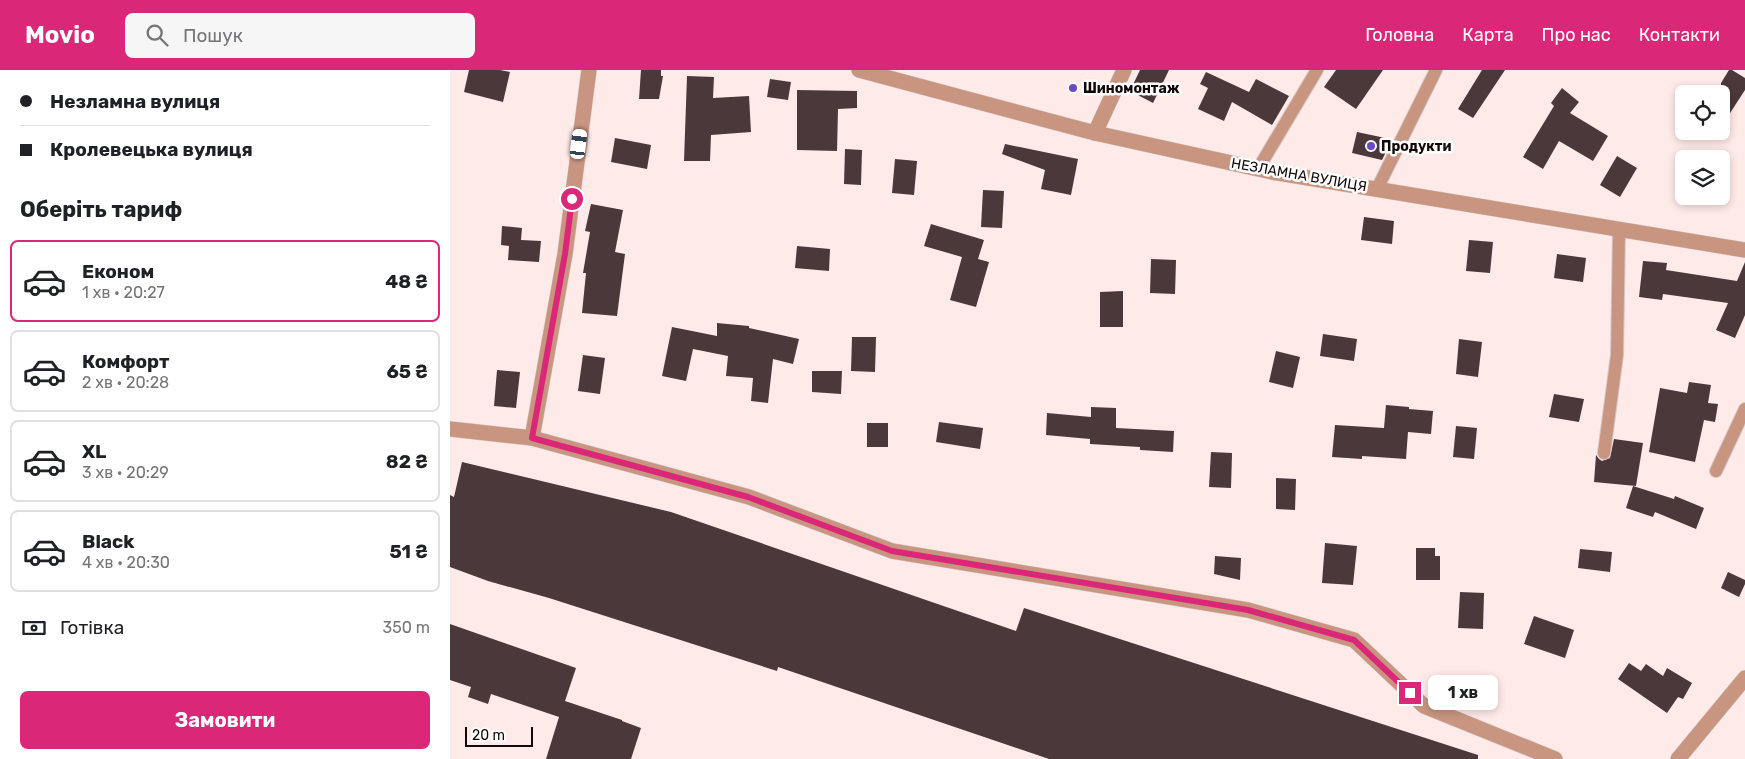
<!DOCTYPE html>
<html lang="uk">
<head>
<meta charset="utf-8">
<style>
  :root { --surface:#fff; --page:#f6f6f6; --text:#202124; --muted:#757577; --line:#e0e0e0; --accent:#db2777 }
  body { margin:0; font-family:Rubik,sans-serif; background:var(--page); color:var(--text); height:100vh; display:flex; flex-direction:column; font-size:19px; white-space:nowrap }
  * { box-sizing:border-box; margin:0 }
  p { font-size:16px; color:var(--muted) }
  .icon { flex:none; width:28px; height:28px; fill:none; stroke:currentColor; stroke-width:2; stroke-linecap:round; stroke-linejoin:round }
  .map { position:relative; flex:1; overflow:hidden }
  .details { display:flex; flex-direction:column; background:var(--surface); width:450px }
  .details>* { flex:none }
  .guide { display:grid; align-content:center; height:110px; padding:0 20px; background:var(--surface) }
  .controls { position:absolute; left:1225px; top:15px; display:grid; gap:10px }
  .controls a { display:grid; place-items:center; width:55px; height:55px; border-radius:8px; background:var(--surface); box-shadow:0 2px 8px #0003; font-size:25px }
  .scale { position:absolute; left:15px; bottom:12px; width:68px; box-sizing:border-box; padding-left:5px; border:2px solid #110909; border-top:0; font-size:14px; line-height:18px; white-space:nowrap; color:#110909; -webkit-text-stroke:4px #fff; paint-order:stroke }
  .end { position:absolute; width:22px; height:22px; margin:-11px; border:6px solid #db2777; background:#fff; box-shadow:0 0 0 2px #fff }
  .from { border-radius:50% }
  .bubble { position:absolute; height:35px; border-radius:8px; background:var(--surface); box-shadow:0 2px 8px #0003; font-size:16px; font-weight:700; line-height:35px; text-align:center }
  .car { position:absolute; width:15px; height:30px; margin:-15px -8px; border-radius:6px; box-shadow:0 0 4px 1px #0007; background:linear-gradient(#fff 24%,#345 0 40%,#fff 0 76%,#345 0 86%,#fff 0) }
  .guide b { display:flex; align-items:center; gap:18px; height:48px; font-size:19px }
  .guide b+b { border-top:1px solid var(--line) }
  .guide i { width:12px; height:12px; background:var(--text) }
  ul { padding:0; list-style:none }
  li { display:flex; align-items:center; gap:15px; height:82px; margin:0 10px 8px; padding:0 10px; border:2px solid var(--line); border-radius:8px }
  li div { flex:1 }
  li b { display:block; font-size:19px }
  li em { font-style:normal; font-weight:700 }
  li.selected { border-color:var(--accent) }
  li>.icon { width:45px; height:45px; stroke-width:1.5 }
  h2 { padding:0 20px; font-size:22px; line-height:60px }
  .pay { display:flex; align-items:center; gap:12px; height:55px; padding:0 20px; font-size:19px }
  .pay p { margin-inline-start:auto }
  .primary-button { display:flex; gap:10px; margin-top:auto; padding:10px 20px }
  .primary-button a { flex:1; height:58px; border-radius:8px; background:var(--accent); color:#fff; font-size:20px; font-weight:700; line-height:58px; text-align:center }
  header { display:flex; align-items:center; gap:30px; box-sizing:border-box; height:70px; padding:0 25px; background:var(--accent); color:#fff }
  header strong { font-size:24px }
  nav { display:flex; gap:28px; margin-inline-start:auto; font-size:18px }
  .search { width:350px; height:45px; background:var(--page); display:flex; align-items:center; gap:12px; box-sizing:border-box; padding:0 18px; border-radius:8px; color:var(--muted); font-size:19px }
  main { display:flex; flex:1; min-height:0 }
  .map>svg:first-child { display:block }
  .building { fill:#4b383b }
  .lines { fill:none; stroke-linecap:round; stroke-linejoin:round }
  .service-casing { stroke:#d8c6c4; stroke-width:14 }
  .minor-casing { stroke:#d8c6c4; stroke-width:16 }
  .tertiary-casing { stroke:#d8c6c4; stroke-width:16 }
  .service { stroke:#c89580; stroke-width:12 }
  .minor { stroke:#c89580; stroke-width:15 }
  .tertiary { stroke:#c89580; stroke-width:15 }
  .route { stroke:#db2777; stroke-width:6 }
  .poi-dot { fill:#6849c2; stroke:#fff; stroke-width:2 }
  .labels { text-anchor:middle; dominant-baseline:central; stroke-width:5; stroke-linejoin:round; paint-order:stroke }
  .poi-label { font-size:14px; font-weight:bold; fill:#110909; stroke:#fff; text-anchor:start }
  .street-label { font-size:14px; fill:#110909; stroke:#fff }
</style>
</head>
<body>
<header>
<strong>Movio</strong>
<div class="search"><svg class="icon" aria-label="search" viewBox="0 0 24 24"><circle cx="10" cy="10" r="6"/><path d="M15 15l6 6"/></svg>Пошук</div>
<nav><a>Головна</a><a>Карта</a><a>Про нас</a><a>Контакти</a></nav>
</header>
<main>
<section class="details">
<div class="guide">
<b><i class="from"></i>Незламна вулиця</b>
<b><i></i>Кролевецька вулиця</b>
</div>
<h2>Оберіть тариф</h2>
<ul>
<li class="selected"><svg class="icon" aria-label="car" viewBox="0 0 24 24"><path d="M5 17H2v-5l4-1 3-4h7l3 4 3 1v5h-3M9 17h6M6 11h13"/><circle cx="7" cy="17" r="2"/><circle cx="17" cy="17" r="2"/></svg><div><b>Економ</b><p>1 хв · 20:27</p></div><em>48 ₴</em></li>
<li><svg class="icon" aria-label="car" viewBox="0 0 24 24"><path d="M5 17H2v-5l4-1 3-4h7l3 4 3 1v5h-3M9 17h6M6 11h13"/><circle cx="7" cy="17" r="2"/><circle cx="17" cy="17" r="2"/></svg><div><b>Комфорт</b><p>2 хв · 20:28</p></div><em>65 ₴</em></li>
<li><svg class="icon" aria-label="car" viewBox="0 0 24 24"><path d="M5 17H2v-5l4-1 3-4h7l3 4 3 1v5h-3M9 17h6M6 11h13"/><circle cx="7" cy="17" r="2"/><circle cx="17" cy="17" r="2"/></svg><div><b>XL</b><p>3 хв · 20:29</p></div><em>82 ₴</em></li>
<li><svg class="icon" aria-label="car" viewBox="0 0 24 24"><path d="M5 17H2v-5l4-1 3-4h7l3 4 3 1v5h-3M9 17h6M6 11h13"/><circle cx="7" cy="17" r="2"/><circle cx="17" cy="17" r="2"/></svg><div><b>Black</b><p>4 хв · 20:30</p></div><em>51 ₴</em></li>
</ul>
<div class="pay"><svg class="icon" aria-label="cash" viewBox="0 0 24 24"><path d="M3 7h18v10H3z"/><circle cx="12" cy="12" r="2"/></svg>Готівка<p>350 m</p></div>
<div class="primary-button"><a>Замовити</a></div>
</section>
<div class="map">
<svg width="1295" height="689" viewBox="0 0 1295 689">
  <rect width="100%" height="100%" fill="#feeae8"/>
  <g class="building">
    <polygon points="19,0 50,0 60,2 53,32 14,22"/>
    <polygon points="191,0 211,0 211,6 213,6 209,29 189,29"/>
    <polygon points="690,0 719,0 703,33 680,21"/>
    <polygon points="886,0 933,0 906,39 874,17"/>
    <polygon points="1032,0 1055,0 1023,48 1008,39"/>
    <polygon points="1279,0 1282,0 1295,8 1295,20 1271,57 1271,13"/>
    <polygon points="756,2 799,22 806,9 839,26 822,55 782,32 774,51 748,39 758,18 750,14"/>
    <polygon points="237,6 264,7 263,28 299,26 301,62 261,65 260,91 234,91"/>
    <polygon points="320,9 341,12 338,30 317,27"/>
    <polygon points="1112,18 1129,32 1120,43 1158,66 1143,91 1109,71 1093,99 1073,87 1104,36 1101,33"/>
    <polygon points="347,20 407,21 407,38 388,39 387,81 347,80"/>
    <polygon points="907,62 940,69 938,78 932,90 902,83"/>
    <polygon points="165,68 201,75 197,99 161,92"/>
    <polygon points="555,74 628,89 621,125 591,119 595,100 552,84"/>
    <polygon points="395,79 412,80 411,115 394,114"/>
    <polygon points="1167,86 1187,98 1170,127 1150,115"/>
    <polygon points="445,89 467,91 464,125 442,123"/>
    <polygon points="533,120 554,121 552,158 531,157"/>
    <polygon points="141,134 173,140 165,182 175,184 167,246 132,243 136,203 133,203 140,162 135,161"/>
    <polygon points="914,147 944,151 942,174 911,170"/>
    <polygon points="481,154 534,170 528,189 539,192 526,237 500,230 512,187 474,176"/>
    <polygon points="52,156 72,158 71,170 91,171 89,192 58,190 59,176 51,175"/>
    <polygon points="1019,170 1043,172 1040,203 1016,201"/>
    <polygon points="347,176 380,179 379,201 345,198"/>
    <polygon points="1107,184 1136,188 1133,212 1104,208"/>
    <polygon points="701,189 726,190 725,224 700,223"/>
    <polygon points="1193,191 1217,193 1216,200 1287,211 1295,192 1295,245 1285,268 1266,260 1278,233 1213,224 1212,230 1189,227"/>
    <polygon points="673,221 673,257 650,257 650,222"/>
    <polygon points="267,253 299,256 299,258 349,269 343,294 323,289 318,333 301,331 303,308 276,306 278,286 243,279 236,311 212,306 222,257 267,266"/>
    <polygon points="873,264 907,269 904,291 870,286"/>
    <polygon points="402,267 426,267 425,302 401,301"/>
    <polygon points="1009,269 1032,272 1028,307 1006,304"/>
    <polygon points="826,281 850,287 843,318 819,312"/>
    <polygon points="133,285 155,288 150,324 128,321"/>
    <polygon points="47,300 70,302 66,338 44,336"/>
    <polygon points="362,301 392,301 391,324 362,322"/>
    <polygon points="1239,312 1261,315 1258,333 1268,334 1265,352 1254,350 1245,392 1199,382 1210,318 1237,323"/>
    <polygon points="1104,324 1134,329 1129,352 1099,347"/>
    <polygon points="936,335 959,337 959,339 983,341 981,364 958,362 956,389 912,386 912,389 882,387 885,355 934,358"/>
    <polygon points="641,337 666,338 666,358 724,361 723,382 690,380 690,377 640,374 640,369 596,365 597,343 641,347"/>
    <polygon points="489,352 533,358 530,379 486,372"/>
    <rect x="417" y="353" width="21" height="24"/>
    <polygon points="1006,356 1027,358 1024,389 1003,387"/>
    <polygon points="1164,369 1193,373 1186,416 1144,412 1146,385 1149,389 1152,391 1160,388"/>
    <polygon points="761,382 782,383 781,418 759,417"/>
    <polygon points="12,392 221,442 566,561 574,538 1028,685 1028,689 599,689 328,597 327,601 99,528 38,511 0,497 0,425 4,427"/>
    <polygon points="826,408 846,409 845,440 826,439"/>
    <polygon points="1183,416 1224,429 1225,426 1254,438 1246,459 1205,442 1203,447 1176,438"/>
    <polygon points="875,473 907,476 903,515 872,513"/>
    <polygon points="966,478 985,478 985,486 990,486 990,510 966,510"/>
    <polygon points="1130,479 1162,482 1160,502 1128,498"/>
    <polygon points="765,486 791,488 790,510 764,504"/>
    <polygon points="1278,502 1295,510 1295,514 1289,527 1271,518"/>
    <polygon points="1010,522 1034,523 1033,559 1008,558"/>
    <polygon points="1084,546 1124,560 1115,588 1074,574"/>
    <polygon points="0,554 126,598 115,631 172,650 172,651 191,658 181,689 96,689 109,647 41,624 38,634 18,627 21,617 0,610"/>
    <polygon points="1179,593 1191,601 1196,594 1213,606 1217,598 1242,613 1233,629 1228,627 1217,643 1168,609"/>
  </g>
  <g class="lines">
    <g class="service-casing">
      <g id="service">
        <polyline points="808,99 867,0"/>
        <polyline points="927,119 986,0"/>
        <polyline points="1154,383 1167,285 1169,160"/>
        <polyline points="1266,401 1295,339"/>
      </g>
    </g>
    <g class="minor-casing">
      <g id="minor">
        <polyline points="645,63 674,0"/>
        <polyline points="0,359 82,368 299,427 442,481 798,540 904,570 974,636 1105,689"/>
        <polyline points="82,368 115,184 139,0"/>
      </g>
    </g>
    <g class="tertiary-casing">
      <g id="tertiary">
        <polyline points="409,0 645,63 822,102 1295,180"/>
        <polyline points="1228,689 1295,608"/>
      </g>
    </g>
    <use href="#service" class="service"/>
    <use href="#minor" class="minor"/>
    <use href="#tertiary" class="tertiary"/>
  </g>
  <g class="lines">
    <polyline class="route" points="122,129 115,184 82,368 298,427 442,481 798,540 904,570 960,623"/>
  </g>
  <g class="poi-dot">
    <circle cx="623" cy="18" r="5"/>
    <circle cx="921" cy="76" r="5"/>
  </g>
  <g class="labels">
    <g class="poi-label">
      <text x="633" y="18">Шиномонтаж</text>
      <text x="931" y="76">Продукти</text>
    </g>
    <g class="street-label">
      <text transform="translate(849 105) rotate(10)">НЕЗЛАМНА ВУЛИЦЯ</text>
    </g>
  </g>
</svg>
<div class="controls">
<a><svg class="icon" aria-label="locate" viewBox="0 0 24 24"><circle cx="12" cy="12" r="6"/><path d="M12 2v4M12 18v4M2 12h4M18 12h4"/></svg></a>
<a><svg class="icon" aria-label="layers" viewBox="0 0 24 24"><path d="M12 4l9 5-9 5-9-5zM3 14l9 5 9-5"/></svg></a>
</div>
<div class="scale">20 m</div>
<i class="end from" style="left:122px;top:129px"></i>
<i class="end" style="left:960px;top:623px"></i>
<div class="bubble" style="left:978px;top:605px;width:70px">1 хв</div>
<i class="car" style="left:129px;top:74px;rotate:7deg"></i>
</div>
</main>
</body>
</html>
